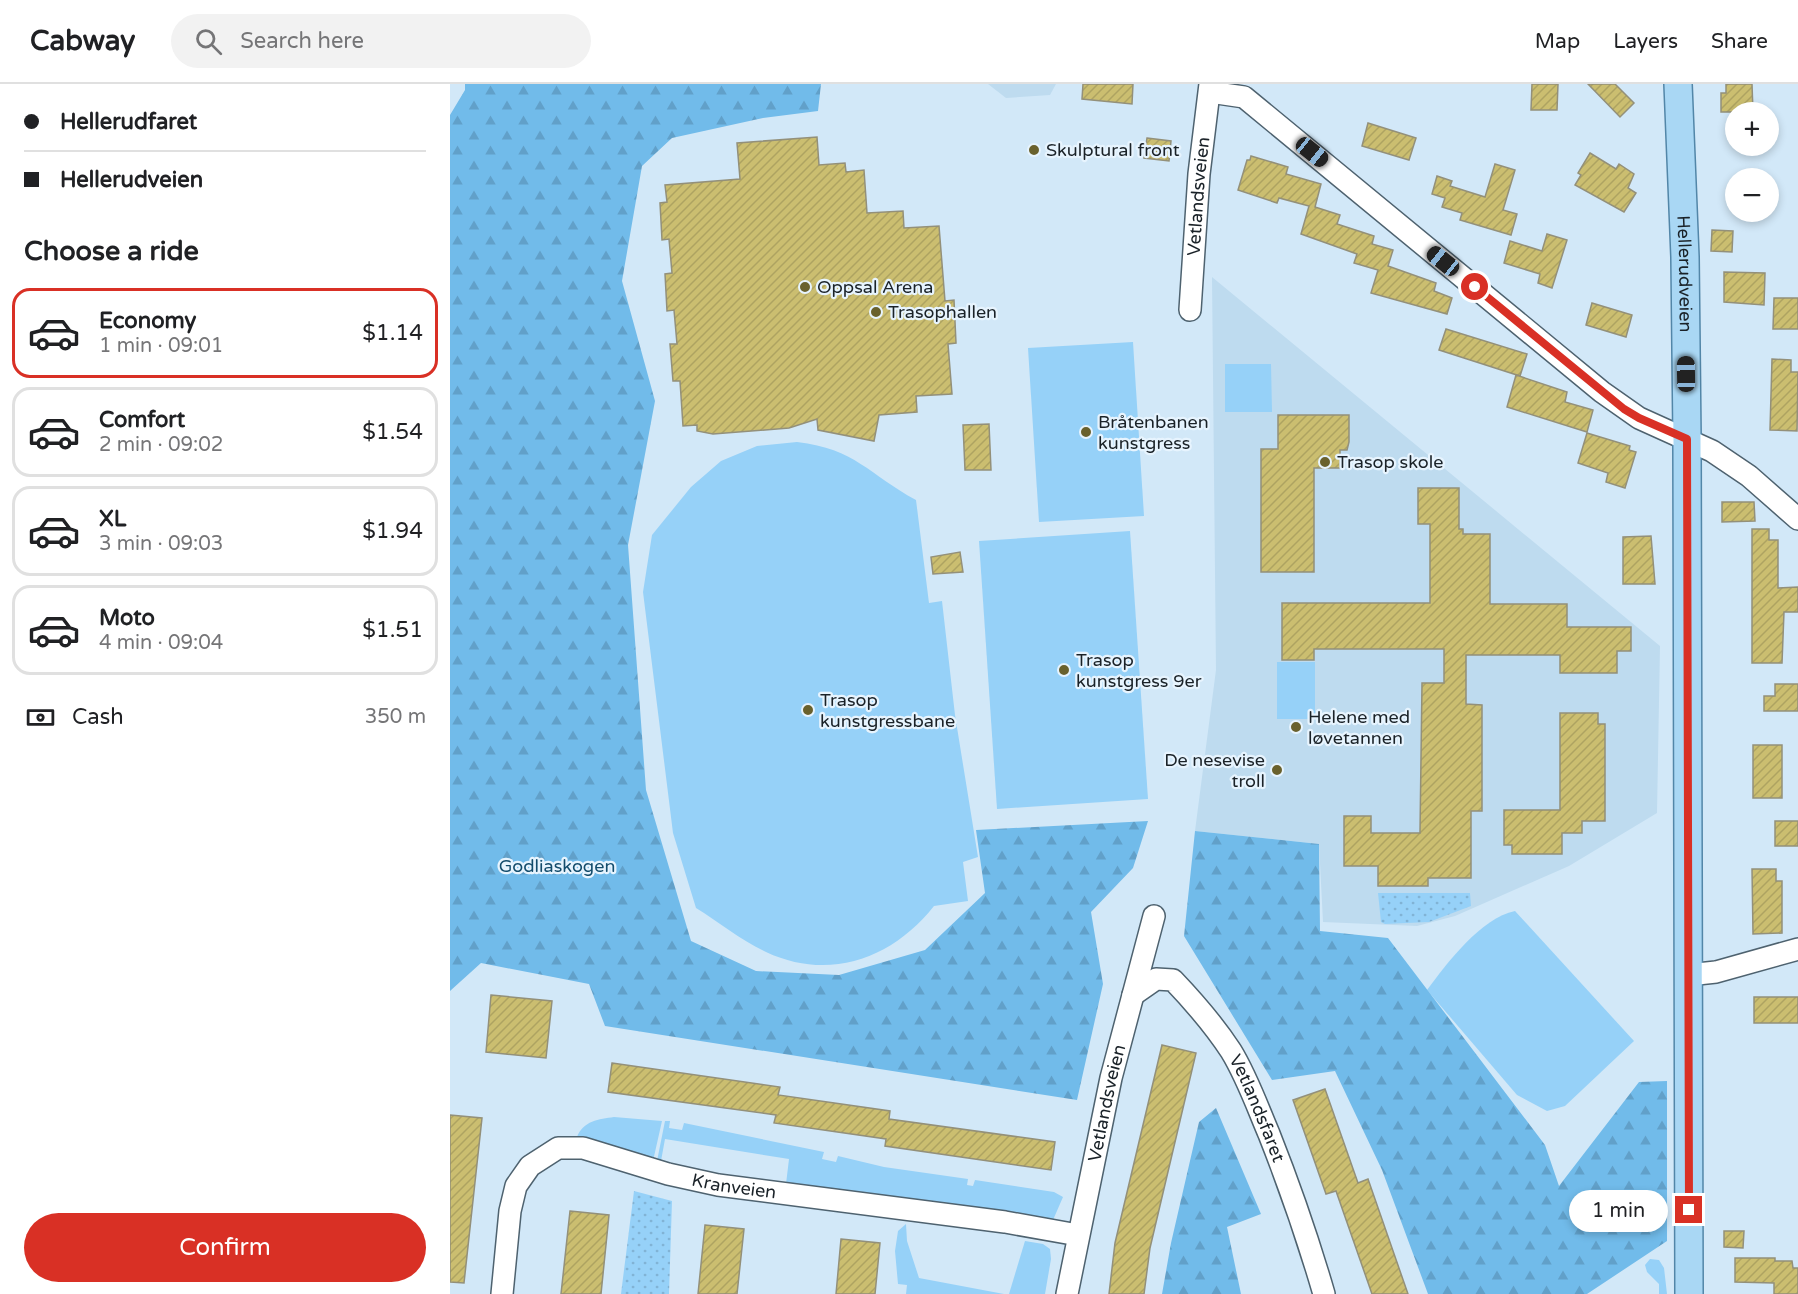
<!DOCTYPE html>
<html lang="en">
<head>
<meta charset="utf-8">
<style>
  :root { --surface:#fff; --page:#f2f2f2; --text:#202124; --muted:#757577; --line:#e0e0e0; --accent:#d93025 }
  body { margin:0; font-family:"Varela Round",sans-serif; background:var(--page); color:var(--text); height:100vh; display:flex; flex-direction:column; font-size:22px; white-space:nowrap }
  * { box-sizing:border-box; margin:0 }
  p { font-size:20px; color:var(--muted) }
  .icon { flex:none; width:33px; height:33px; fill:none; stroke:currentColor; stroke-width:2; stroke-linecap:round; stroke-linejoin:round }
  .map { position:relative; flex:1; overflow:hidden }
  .sheet { display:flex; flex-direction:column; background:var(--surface); width:450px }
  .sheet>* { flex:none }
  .guide { display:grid; align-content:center; height:132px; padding:0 24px; background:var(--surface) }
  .controls { position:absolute; left:1275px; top:18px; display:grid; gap:12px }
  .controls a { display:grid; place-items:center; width:54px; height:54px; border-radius:50%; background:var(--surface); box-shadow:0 3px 9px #0003; font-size:30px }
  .end { position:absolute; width:27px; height:27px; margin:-14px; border:8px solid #d93025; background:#fff; box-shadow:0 0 0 3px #fff }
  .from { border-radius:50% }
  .bubble { position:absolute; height:42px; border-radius:21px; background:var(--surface); box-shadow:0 3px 9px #0003; font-size:20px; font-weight:600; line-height:42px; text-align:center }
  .car { position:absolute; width:18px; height:36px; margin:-18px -9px; border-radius:8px; box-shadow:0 0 4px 2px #0007; background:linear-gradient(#222 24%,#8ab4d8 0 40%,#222 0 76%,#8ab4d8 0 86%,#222 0) }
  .guide b { display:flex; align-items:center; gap:21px; height:57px; font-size:22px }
  .guide b+b { border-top:2px solid var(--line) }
  .guide i { width:15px; height:15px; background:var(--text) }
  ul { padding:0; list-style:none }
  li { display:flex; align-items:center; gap:18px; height:90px; margin:0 12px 9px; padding:0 12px; border:3px solid var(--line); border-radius:18px }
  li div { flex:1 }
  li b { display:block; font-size:22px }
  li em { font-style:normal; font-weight:600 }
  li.active { border-color:var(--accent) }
  li>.icon { width:54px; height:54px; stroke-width:1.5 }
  h2 { padding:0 24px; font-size:27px; line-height:72px }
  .pay { display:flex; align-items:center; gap:15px; height:66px; padding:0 24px; font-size:22px }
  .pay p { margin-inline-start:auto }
  .primary-button { display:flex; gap:12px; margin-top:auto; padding:12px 24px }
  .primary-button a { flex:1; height:69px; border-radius:36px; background:var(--accent); color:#fff; font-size:24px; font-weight:600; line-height:69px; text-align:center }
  header { display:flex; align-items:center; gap:36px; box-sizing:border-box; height:84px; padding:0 30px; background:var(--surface); border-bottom:2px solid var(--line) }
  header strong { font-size:28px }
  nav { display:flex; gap:33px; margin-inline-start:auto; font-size:21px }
  .search { width:420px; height:54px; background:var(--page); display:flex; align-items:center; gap:15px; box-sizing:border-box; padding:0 21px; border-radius:33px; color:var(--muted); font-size:22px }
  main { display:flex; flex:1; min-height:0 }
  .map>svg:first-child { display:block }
  .built { fill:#bedbef }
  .green { fill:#96d1f8 }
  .forest { fill:url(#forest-firs) }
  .park { fill:url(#park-dots) }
  .building { fill:url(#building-hatch); stroke:#93907a; stroke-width:1.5 }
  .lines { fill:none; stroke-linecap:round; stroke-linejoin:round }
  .minor-casing { stroke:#4e626f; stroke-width:24 }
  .major-casing { stroke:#5286a8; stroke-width:30 }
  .minor { stroke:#fff; stroke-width:21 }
  .major { stroke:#a9d7f4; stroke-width:27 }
  .route { stroke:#d93025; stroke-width:8 }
  .poi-dot { fill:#69612d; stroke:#e7f4fe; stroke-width:2 }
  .labels { text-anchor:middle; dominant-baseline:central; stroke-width:4.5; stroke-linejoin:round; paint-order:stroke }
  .poi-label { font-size:18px; fill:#1a2228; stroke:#e7f4fe; text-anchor:start }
  .street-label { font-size:18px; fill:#1a2228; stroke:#e7f4fe }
  .park-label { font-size:18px; fill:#134c6c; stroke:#e7f4fe }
</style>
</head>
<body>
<header>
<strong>Cabway</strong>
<div class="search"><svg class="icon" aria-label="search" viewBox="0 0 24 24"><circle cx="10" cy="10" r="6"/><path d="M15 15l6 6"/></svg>Search here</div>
<nav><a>Map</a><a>Layers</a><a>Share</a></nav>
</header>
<main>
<section class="sheet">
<div class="guide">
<b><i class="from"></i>Hellerudfaret</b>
<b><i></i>Hellerudveien</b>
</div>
<h2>Choose a ride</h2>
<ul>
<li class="active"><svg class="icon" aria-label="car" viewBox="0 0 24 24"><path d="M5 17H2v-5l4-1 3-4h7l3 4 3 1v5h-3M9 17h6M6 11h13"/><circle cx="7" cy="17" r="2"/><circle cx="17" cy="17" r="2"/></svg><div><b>Economy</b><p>1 min · 09:01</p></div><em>$1.14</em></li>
<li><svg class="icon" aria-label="car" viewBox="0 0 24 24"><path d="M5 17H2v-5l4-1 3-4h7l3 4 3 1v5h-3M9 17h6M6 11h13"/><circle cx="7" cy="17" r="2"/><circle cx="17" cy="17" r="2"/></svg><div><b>Comfort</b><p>2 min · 09:02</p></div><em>$1.54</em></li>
<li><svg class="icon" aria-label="car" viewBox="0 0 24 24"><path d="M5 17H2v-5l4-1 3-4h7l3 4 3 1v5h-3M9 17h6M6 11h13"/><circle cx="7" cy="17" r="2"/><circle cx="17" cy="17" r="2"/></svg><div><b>XL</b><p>3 min · 09:03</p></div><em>$1.94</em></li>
<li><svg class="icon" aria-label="car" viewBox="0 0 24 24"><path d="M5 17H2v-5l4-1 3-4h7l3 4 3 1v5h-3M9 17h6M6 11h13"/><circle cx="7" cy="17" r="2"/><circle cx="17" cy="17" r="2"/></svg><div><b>Moto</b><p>4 min · 09:04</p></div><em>$1.51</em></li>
</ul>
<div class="pay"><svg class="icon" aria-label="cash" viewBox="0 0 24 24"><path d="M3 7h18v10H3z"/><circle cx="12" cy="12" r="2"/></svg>Cash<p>350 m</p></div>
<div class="primary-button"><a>Confirm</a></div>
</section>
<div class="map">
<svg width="1348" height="1210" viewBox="0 0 1348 1210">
  <defs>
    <pattern id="forest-firs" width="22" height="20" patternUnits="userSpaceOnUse" patternTransform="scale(1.5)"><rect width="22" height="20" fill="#71bbea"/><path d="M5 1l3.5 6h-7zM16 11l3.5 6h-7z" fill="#61a0c9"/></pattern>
    <pattern id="park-dots" width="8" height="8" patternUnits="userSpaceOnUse" patternTransform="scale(1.5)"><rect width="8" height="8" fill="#96d1f8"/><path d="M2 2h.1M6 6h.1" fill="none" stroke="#81b3d5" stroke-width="1.8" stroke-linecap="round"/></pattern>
    <pattern id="building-hatch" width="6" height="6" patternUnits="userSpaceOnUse" patternTransform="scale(1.5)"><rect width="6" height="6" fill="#cbbe70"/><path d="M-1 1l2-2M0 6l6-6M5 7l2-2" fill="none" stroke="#aea361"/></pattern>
  </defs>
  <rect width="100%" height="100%" fill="#d2e8f8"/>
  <g class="built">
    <polygon points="538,0 606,0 600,11 556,14"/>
    <polygon points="762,193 1210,562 1207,729 1119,782 1005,832 967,842 873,838 869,760 745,747 766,586"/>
  </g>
  <g class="green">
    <polygon points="683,258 694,432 589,438 578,264"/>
    <polygon points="775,280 821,280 822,328 775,328"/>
    <path d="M 347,358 C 406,365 418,390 466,416 L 479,519 L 492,517 L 505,631 L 528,773 L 513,778 L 518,817 L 484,822 C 443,874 380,898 316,868 C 292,857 269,838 246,824 L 223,749 L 193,508 L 202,451 L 241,403 L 271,377 L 307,362 Z"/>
    <polygon points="680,447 698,715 547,725 529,457"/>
    <rect x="827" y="578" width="38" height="57"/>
    <path d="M 1065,827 L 1184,957 L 1115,1022 L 1097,1027 L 1067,1011 L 977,906 C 997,879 1031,834 1065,827 Z"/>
    <path d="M 164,1033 L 212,1037 L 203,1077 L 127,1053 C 133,1037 149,1035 164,1033 Z"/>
    <polygon points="215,1037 220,1037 219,1044 232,1046 234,1039 374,1068 372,1075 386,1078 388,1072 434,1083 518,1095 517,1101 523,1102 525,1096 604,1108 613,1113 603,1136 336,1100 339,1075 215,1055 211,1077 207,1077"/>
    <polygon points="456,1140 457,1157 469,1194 554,1210 456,1210 457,1201 448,1200 445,1167 448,1147"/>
    <polygon points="575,1157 593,1160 600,1165 601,1175 595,1210 559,1210"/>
    <polygon points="1200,1175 1209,1176 1214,1184 1217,1210 1209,1210 1209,1200 1197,1188 1195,1181"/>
  </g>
  <g class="forest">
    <polygon points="15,0 371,0 368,27 313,34 222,54 192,82 172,197 205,317 178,461 196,706 241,857 306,887 389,891 475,866 535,809 526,746 698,737 683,784 641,828 653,900 627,1016 155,942 139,900 31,879 0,907 0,31 15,6"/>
    <polygon points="745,747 869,760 870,847 938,854 1095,1061 1109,1102 1189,998 1217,997 1217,1157 1137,1210 978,1210 932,1086 885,987 822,996 734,852"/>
    <polygon points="766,1024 811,1130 777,1143 791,1210 712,1210 721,1159 749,1038"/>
  </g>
  <g class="park">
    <polygon points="928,809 1020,809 1021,822 979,838 935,840 931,838"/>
    <polygon points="184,1107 222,1117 219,1210 171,1210"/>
  </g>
  <g class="building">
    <polygon points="633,0 683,0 682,20 632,15"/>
    <polygon points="1082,0 1108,0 1107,26 1081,26"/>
    <polygon points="1138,0 1165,0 1184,19 1170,33"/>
    <polygon points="1276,0 1302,0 1303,28 1271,28 1271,9 1276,9"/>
    <polygon points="918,39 966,54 959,76 912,62"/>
    <polygon points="367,53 369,81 395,79 396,88 414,86 417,129 453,127 454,144 489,142 495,217 504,216 506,259 498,260 502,310 466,312 467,328 429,331 424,357 368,346 367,335 339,344 263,350 247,347 247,341 233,342 230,297 223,297 220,260 227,260 224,226 217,227 215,190 222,189 219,155 212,156 210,119 217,118 215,101 290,95 287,59"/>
    <polygon points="697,54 721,57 719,77 694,74"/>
    <polygon points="1140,69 1166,85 1169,80 1184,90 1178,104 1186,109 1174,128 1125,101 1131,91 1128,89"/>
    <polygon points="801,72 838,83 836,90 871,100 865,123 890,131 887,140 924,152 922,160 943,166 938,182 986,199 984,207 1002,214 997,230 921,209 928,186 904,179 907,170 851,150 859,122 829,114 827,119 788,106 797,76 800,76"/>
    <polygon points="1045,80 1065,86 1053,126 1067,130 1061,151 1010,136 1012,129 992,123 995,114 982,110 987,92 1002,97 1000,102 1035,113"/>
    <polygon points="1262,146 1283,147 1282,168 1261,167"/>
    <polygon points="1097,150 1117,156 1102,204 1088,199 1090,190 1054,179 1060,157 1092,167"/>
    <polygon points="1274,188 1315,189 1314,221 1274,218"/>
    <polygon points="1324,214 1348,214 1348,245 1323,245"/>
    <polygon points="1142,219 1182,231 1176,253 1136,241"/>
    <polygon points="996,245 1077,270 1070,292 989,266"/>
    <polygon points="1322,275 1341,276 1341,288 1348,288 1347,347 1320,346"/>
    <polygon points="1066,291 1117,308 1115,318 1143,326 1137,348 1057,323"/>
    <polygon points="828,331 899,331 899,358 897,366 890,366 890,384 864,384 864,488 811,488 811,365 828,365"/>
    <polygon points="539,340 541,386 515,386 513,341"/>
    <polygon points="1137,349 1180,362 1179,366 1186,368 1175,404 1156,398 1158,389 1128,379"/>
    <polygon points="968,404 1009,404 1009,445 1013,445 1013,450 1040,450 1040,520 1117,520 1117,543 1181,543 1181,567 1167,567 1167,589 1110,589 1110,571 1016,571 1016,620 1032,621 1032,727 1021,727 1021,794 978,794 978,802 928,802 928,782 894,782 894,732 921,732 921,749 970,749 972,599 994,599 994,565 864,565 864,576 832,576 832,519 980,519 980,440 968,440"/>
    <polygon points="1272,418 1304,418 1305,437 1272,438"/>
    <polygon points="1302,445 1319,445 1319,456 1328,456 1328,504 1348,503 1348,528 1334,528 1332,579 1302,579"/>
    <polygon points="1201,452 1205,500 1173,500 1173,453"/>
    <polygon points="510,468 513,488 483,490 481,473"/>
    <polygon points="1325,600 1348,600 1348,627 1314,627 1314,612 1325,612"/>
    <polygon points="1110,629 1148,629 1148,640 1155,640 1155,737 1132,737 1132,749 1112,749 1112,770 1062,770 1062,761 1054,761 1054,726 1110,726"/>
    <rect x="1303" y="661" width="29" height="53"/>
    <rect x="1325" y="737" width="23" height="25"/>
    <polygon points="1302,785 1326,785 1326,797 1332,797 1332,849 1303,850"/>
    <polygon points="41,911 102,917 96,974 36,968"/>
    <rect x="1304" y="913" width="44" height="26"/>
    <polygon points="712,961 746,969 700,1164 694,1210 659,1210 665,1159"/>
    <polygon points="162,979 330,1003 328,1011 440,1027 439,1035 605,1058 601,1086 435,1062 436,1055 324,1039 326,1031 158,1008"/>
    <polygon points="875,1005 908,1099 918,1095 958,1210 922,1210 886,1107 876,1110 843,1016"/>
    <polygon points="0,1031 32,1034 14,1199 0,1198"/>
    <polygon points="120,1127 159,1131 151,1210 111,1210"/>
    <polygon points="255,1141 294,1145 287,1210 248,1210"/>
    <polygon points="1274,1147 1294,1147 1293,1164 1274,1163"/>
    <polygon points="391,1155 430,1159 425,1210 386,1210"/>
    <polygon points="1285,1174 1325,1174 1325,1177 1342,1177 1343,1184 1348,1184 1348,1210 1324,1210 1324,1199 1285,1198"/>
  </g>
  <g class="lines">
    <g class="minor-casing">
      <g id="minor">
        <polyline points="760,8 794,13 1152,308 1189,334 1262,367 1299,392 1348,435"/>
        <path id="s1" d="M 740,226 L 749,90 L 760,0"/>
        <polyline points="1238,891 1266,888 1348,865"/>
        <path id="s2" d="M 683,911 L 706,895 L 723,896 C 744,918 764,941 781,967 C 797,993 807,1022 819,1050 C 840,1103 858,1155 874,1210"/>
        <path id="s3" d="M 52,1210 L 60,1127 L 66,1102 L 80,1082 L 108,1064 L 133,1064 L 218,1090 L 268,1101 L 555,1138 L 628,1151"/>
        <path id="s4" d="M 617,1210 L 661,994 L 704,832"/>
      </g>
    </g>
    <g class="major-casing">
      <g id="major">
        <path id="s5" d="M 1228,0 L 1235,173 L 1237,355 L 1239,1210"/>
      </g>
    </g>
    <use href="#minor" class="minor"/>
    <use href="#major" class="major"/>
  </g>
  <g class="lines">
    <polyline class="route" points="1025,203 1174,325 1189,334 1237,355 1239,1126"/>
  </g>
  <g class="poi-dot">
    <circle cx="584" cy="66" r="6"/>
    <circle cx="355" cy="203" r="6"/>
    <circle cx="426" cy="228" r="6"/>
    <circle cx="636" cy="348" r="6"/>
    <circle cx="875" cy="378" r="6"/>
    <circle cx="614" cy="586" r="6"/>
    <circle cx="358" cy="626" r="6"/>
    <circle cx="846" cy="643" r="6"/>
    <circle cx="827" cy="686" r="6"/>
  </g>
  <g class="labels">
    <g class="poi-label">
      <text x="596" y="66">Skulptural front</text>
      <text x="367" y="203">Oppsal Arena</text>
      <text x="438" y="228">Trasophallen</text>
      <text x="648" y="338">Bråtenbanen<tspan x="648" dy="21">kunstgress</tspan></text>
      <text x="887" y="378">Trasop skole</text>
      <text x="626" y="576">Trasop<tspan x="626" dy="21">kunstgress 9er</tspan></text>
      <text x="370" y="616">Trasop<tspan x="370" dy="21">kunstgressbane</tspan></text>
      <text x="858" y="633">Helene med<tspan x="858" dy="21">løvetannen</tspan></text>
      <text x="815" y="676" text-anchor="end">De nesevise<tspan x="815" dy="21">troll</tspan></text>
    </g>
    <g class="street-label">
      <text stroke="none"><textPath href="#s1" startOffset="114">Vetlandsveien</textPath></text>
      <text stroke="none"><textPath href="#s5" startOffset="190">Hellerudveien</textPath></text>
      <text stroke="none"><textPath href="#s4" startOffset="195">Vetlandsveien</textPath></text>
      <text stroke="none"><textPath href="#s2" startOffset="200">Vetlandsfaret</textPath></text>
      <text stroke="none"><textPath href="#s3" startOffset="348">Kranveien</textPath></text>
    </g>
    <g class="park-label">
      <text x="107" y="782">Godliaskogen</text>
    </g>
  </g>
</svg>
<div class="controls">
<a>+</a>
<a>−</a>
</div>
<i class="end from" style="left:1025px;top:203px"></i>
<i class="end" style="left:1239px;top:1126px"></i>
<div class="bubble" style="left:1119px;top:1106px;width:99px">1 min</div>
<i class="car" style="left:862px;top:68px;rotate:129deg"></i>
<i class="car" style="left:993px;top:177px;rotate:309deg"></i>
<i class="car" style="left:1236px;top:290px;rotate:359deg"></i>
</div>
</main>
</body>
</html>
